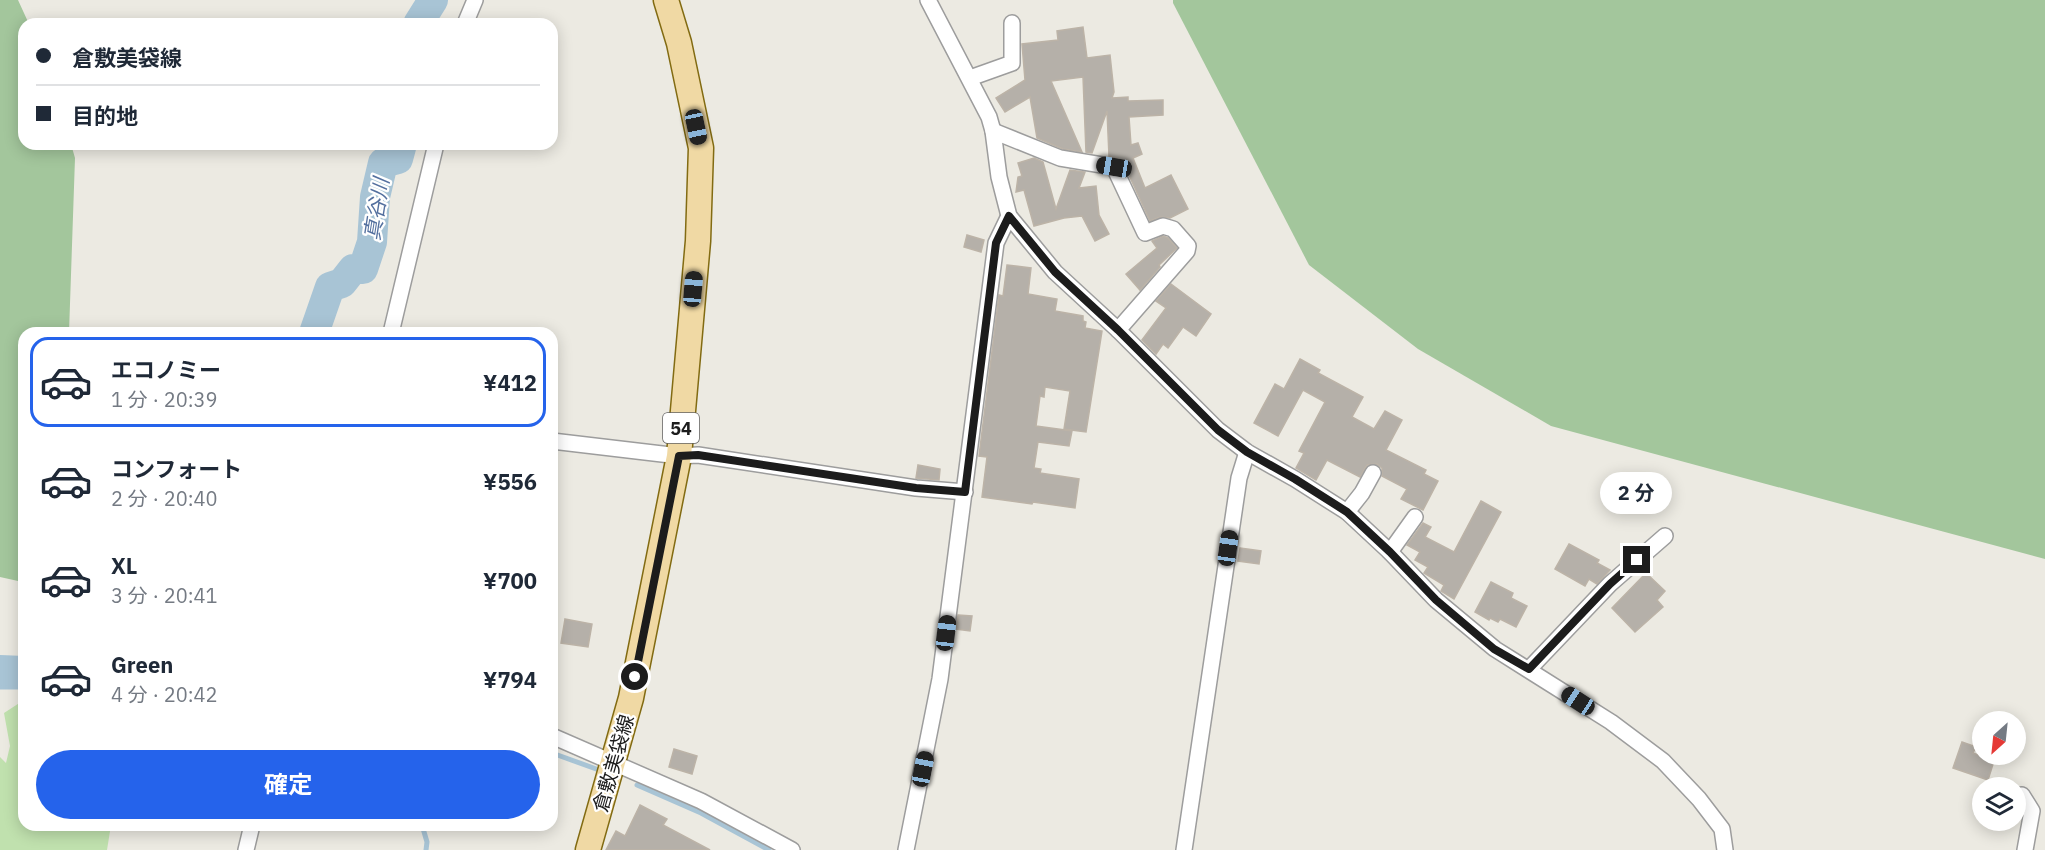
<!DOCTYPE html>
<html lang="ja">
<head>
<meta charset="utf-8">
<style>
  :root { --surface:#fff; --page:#f2f2f3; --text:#1f2937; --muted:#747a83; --line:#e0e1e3; --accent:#2563eb }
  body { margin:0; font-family:"IBM Plex Sans","Noto Sans JP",sans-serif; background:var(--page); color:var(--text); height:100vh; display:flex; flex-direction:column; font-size:22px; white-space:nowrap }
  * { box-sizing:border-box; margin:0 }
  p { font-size:20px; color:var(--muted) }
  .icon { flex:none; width:33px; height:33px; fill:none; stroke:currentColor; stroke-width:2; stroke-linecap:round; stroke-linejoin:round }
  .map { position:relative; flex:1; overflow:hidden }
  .panel { position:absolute; left:18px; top:327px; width:540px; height:504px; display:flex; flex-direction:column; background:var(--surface); border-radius:18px; box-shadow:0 3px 15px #0003 }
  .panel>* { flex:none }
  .hud { position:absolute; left:18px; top:18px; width:540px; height:132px; border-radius:18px; box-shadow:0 3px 15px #0003; display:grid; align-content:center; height:132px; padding:0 18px; background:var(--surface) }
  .needle { width:39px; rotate:207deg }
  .controls { position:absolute; left:1972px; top:711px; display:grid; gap:12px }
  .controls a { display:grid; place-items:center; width:54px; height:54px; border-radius:50%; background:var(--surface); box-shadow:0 3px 15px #0003; font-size:30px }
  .end { position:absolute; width:27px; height:27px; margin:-14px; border:8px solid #1c1c1c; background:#fff; box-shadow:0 0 0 3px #fff }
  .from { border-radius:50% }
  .bubble { position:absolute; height:42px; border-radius:21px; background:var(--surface); box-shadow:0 3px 15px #0003; font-size:20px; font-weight:700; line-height:42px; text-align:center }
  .car { position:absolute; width:18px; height:36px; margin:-18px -9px; border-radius:8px; box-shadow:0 0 4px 2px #0007; background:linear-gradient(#222 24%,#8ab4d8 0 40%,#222 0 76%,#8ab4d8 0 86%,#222 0) }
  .hud b { display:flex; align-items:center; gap:21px; height:57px; font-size:22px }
  .hud b+b { border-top:2px solid var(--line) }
  .hud i { width:15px; height:15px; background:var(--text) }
  ul { padding:10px 0 0; list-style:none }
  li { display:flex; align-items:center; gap:18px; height:90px; margin:0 12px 9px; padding:0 6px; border:3px solid transparent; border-radius:18px }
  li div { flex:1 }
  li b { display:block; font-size:22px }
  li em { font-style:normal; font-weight:700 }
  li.current { border-color:var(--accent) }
  li>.icon { width:54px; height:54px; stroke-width:1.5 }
  .primary-button { display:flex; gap:12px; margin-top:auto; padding:12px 18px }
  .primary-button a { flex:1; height:69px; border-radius:36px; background:var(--accent); color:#fff; font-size:24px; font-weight:700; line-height:69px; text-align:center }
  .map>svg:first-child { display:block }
  .grass { fill:#c0e1ae }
  .forest { fill:#a3c69c }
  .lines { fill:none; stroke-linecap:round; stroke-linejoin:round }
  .stream { stroke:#a8c4d5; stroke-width:5 }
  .river { stroke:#a8c4d5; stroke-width:30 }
  .building { fill:#b5b0a9; stroke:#bcb3a7; stroke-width:1.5 }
  .street-casing { stroke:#9d9d9d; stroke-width:18 }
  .primary-casing { stroke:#826b12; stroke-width:27 }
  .street { stroke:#fff; stroke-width:15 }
  .primary { stroke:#f0d9a4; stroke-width:24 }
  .route { stroke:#1c1c1c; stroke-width:8 }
  .labels { text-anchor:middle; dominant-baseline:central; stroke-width:4.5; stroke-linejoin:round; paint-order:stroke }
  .shield { fill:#fff; stroke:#606060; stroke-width:1.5 }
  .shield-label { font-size:18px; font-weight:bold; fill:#1c1c1c }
  .street-label { font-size:20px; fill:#1c1c1c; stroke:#fff }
  .water-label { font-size:21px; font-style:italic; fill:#54709f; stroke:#fff }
</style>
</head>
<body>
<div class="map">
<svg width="2045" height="850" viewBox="0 0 2045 850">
  <rect width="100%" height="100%" fill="#eceae2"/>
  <polygon class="grass" points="24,700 24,825 111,825 107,850 0,850 0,757 6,763 10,746 4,713"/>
  <g class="forest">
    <polygon points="0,0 18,0 29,24 24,24 24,144 71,144 75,158 69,333 24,333 24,577 18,581 0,577"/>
    <polygon points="1173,0 2045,0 2045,559 1551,426 1418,349 1309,265 1173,3"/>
  </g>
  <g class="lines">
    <g class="stream">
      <polyline points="0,687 24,687"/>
      <polyline points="552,753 599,770"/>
      <polyline points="637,785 701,813 769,850"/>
      <polyline points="422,825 427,842 426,850"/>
    </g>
    <g class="river">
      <polyline points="418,24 433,0"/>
      <polyline points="314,333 330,287 342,283 353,269 363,269 372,242 375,197 383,163 398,159 402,144"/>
      <polyline points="0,670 24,671"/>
    </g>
  </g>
  <g class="building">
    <polygon points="1083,27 1087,58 1110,55 1114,92 1112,98 1128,97 1128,101 1163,100 1163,115 1129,117 1131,145 1138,143 1142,154 1133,158 1145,188 1171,175 1188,209 1170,218 1160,217 1150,221 1123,162 1119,159 1109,156 1107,111 1092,153 1086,152 1083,77 1051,81 1082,152 1063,149 1037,138 1030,97 1005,112 996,98 1025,80 1022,44 1058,40 1057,31"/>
    <polygon points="1034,158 1043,162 1056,209 1070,170 1085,172 1079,188 1096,186 1099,215 1109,234 1095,241 1082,216 1064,218 1034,226 1024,190 1016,192 1018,177 1022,176 1018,163"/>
    <polygon points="967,235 984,240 981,252 964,247"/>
    <polygon points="1163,236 1168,238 1177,248 1159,265 1160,267 1140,290 1126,274 1157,248 1152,241"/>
    <polygon points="1007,265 1031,268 1028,294 1057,299 1055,311 1083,316 1083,321 1086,322 1085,328 1102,331 1086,432 1064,429 1070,391 1045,387 1044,397 1040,396 1036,426 1072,431 1069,446 1038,442 1034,468 1041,469 1040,473 1079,479 1075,508 1033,502 1032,504 982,497 987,457 979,456 999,295 1003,296"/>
    <polygon points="1171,284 1211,314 1196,336 1183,327 1168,348 1163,344 1156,354 1142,340 1166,308 1156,301"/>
    <polygon points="1300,359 1320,370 1318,373 1363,397 1352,417 1374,429 1385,411 1402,420 1386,450 1426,470 1424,474 1438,481 1423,510 1401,499 1407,489 1382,476 1382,468 1377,464 1367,465 1360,477 1327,460 1316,480 1296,468 1304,453 1299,451 1325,402 1303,390 1278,436 1254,423 1275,384 1284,389"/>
    <polygon points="918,465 940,469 939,480 916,478"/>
    <polygon points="1481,501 1501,512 1454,599 1441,591 1444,585 1424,573 1428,567 1415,560 1420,552 1407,545 1423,523 1431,527 1425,537 1454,552"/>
    <polygon points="1569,544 1599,560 1597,563 1610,570 1597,584 1589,579 1585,586 1555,569"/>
    <polygon points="1240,548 1261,551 1259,564 1238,561"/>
    <polygon points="1646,573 1665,591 1657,600 1663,607 1635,632 1612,608"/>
    <polygon points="1491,582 1513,593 1511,598 1527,606 1516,627 1500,619 1498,622 1490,618 1489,620 1475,612"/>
    <polygon points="958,615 972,616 970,631 956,629"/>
    <polygon points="565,619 592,624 588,647 561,643"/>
    <polygon points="1962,742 1976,747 1973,753 1994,761 1988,780 1953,768"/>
    <polygon points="674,749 697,756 692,774 669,767"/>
    <polygon points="640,805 667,819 663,825 710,850 606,850 616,831 625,836"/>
  </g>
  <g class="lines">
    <g class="street-casing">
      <g id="street">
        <polyline points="928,0 989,117 993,131 999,177 1009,216 1055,272 1118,330 1218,430 1247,452 1295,479 1347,512 1390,552 1436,600 1495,649 1611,722 1663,761 1699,799 1722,829 1725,850"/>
        <polyline points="465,24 475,0"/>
        <polyline points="970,78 1012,63 1012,23"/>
        <polyline points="993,131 1060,158 1114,167 1145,233 1163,226 1173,229 1188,246 1187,251 1118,330"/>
        <polyline points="391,333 436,144"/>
        <polyline points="552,441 679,456 698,455 916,488 965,492"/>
        <polyline points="1347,512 1362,493 1373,473"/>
        <polyline points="1390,552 1415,517"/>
        <polyline points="1529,669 1610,584 1665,536"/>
        <polyline points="552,736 701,801 792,850"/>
        <polyline points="2022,795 2032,811 2025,850"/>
        <polyline points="246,850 252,825"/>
        <polyline points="906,850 940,679 996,243 1009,216"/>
        <polyline points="1184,850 1239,478 1247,452"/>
      </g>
    </g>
    <g class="primary-casing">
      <polyline id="primary" points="588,850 631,698 679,456 698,241 701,148 679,43 666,0"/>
    </g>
    <use href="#street" class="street"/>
    <use href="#primary" class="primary"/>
  </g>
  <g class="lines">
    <polyline class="route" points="635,677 679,456 698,455 916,488 965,492 996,243 1009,216 1055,272 1118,330 1218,430 1247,452 1295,479 1347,512 1390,552 1436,600 1494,649 1529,669 1610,584 1637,560"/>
  </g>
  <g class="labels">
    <rect class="shield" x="663" y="413" width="36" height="30" rx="4.5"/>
    <g class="shield-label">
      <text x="681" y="428">54</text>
    </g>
    <g class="street-label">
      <text transform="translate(613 763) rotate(-74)">倉敷美袋線</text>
    </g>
    <g class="water-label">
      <text transform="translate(376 209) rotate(-81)">真谷川</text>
    </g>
  </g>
</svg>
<div class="controls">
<a><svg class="needle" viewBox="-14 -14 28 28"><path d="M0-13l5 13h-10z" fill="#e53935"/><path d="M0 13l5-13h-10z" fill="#747a83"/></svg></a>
<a><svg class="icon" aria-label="layers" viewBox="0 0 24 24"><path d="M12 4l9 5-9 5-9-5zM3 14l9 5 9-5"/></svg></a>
</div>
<i class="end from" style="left:635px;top:677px"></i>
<i class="end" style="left:1637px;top:560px"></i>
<div class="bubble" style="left:1600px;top:472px;width:72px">2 分</div>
<i class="car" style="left:696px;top:127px;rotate:168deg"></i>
<i class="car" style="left:1114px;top:167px;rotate:279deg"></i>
<i class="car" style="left:693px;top:289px;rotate:5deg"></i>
<i class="car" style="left:1228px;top:548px;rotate:8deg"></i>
<i class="car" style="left:946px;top:633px;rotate:7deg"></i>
<i class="car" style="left:1578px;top:701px;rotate:303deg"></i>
<i class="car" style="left:923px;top:769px;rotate:11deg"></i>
<div class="hud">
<b><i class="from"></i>倉敷美袋線</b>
<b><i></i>目的地</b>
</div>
<section class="panel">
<ul>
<li class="current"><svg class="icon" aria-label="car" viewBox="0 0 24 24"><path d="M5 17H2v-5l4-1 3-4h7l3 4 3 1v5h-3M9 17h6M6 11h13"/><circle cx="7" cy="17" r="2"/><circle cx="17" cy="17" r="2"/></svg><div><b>エコノミー</b><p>1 分 · 20:39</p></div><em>¥412</em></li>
<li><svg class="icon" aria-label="car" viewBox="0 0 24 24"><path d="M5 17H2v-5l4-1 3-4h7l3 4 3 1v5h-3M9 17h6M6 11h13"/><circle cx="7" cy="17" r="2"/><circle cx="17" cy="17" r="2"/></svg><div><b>コンフォート</b><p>2 分 · 20:40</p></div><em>¥556</em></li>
<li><svg class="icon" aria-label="car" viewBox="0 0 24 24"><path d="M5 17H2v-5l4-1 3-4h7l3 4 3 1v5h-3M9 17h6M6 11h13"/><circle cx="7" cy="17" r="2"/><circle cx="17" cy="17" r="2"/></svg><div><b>XL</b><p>3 分 · 20:41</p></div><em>¥700</em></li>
<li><svg class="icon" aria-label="car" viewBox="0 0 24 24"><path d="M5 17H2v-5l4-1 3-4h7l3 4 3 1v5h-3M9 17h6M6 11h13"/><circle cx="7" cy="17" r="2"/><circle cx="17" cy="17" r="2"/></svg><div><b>Green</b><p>4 分 · 20:42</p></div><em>¥794</em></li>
</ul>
<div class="primary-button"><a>確定</a></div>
</section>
</div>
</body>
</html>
